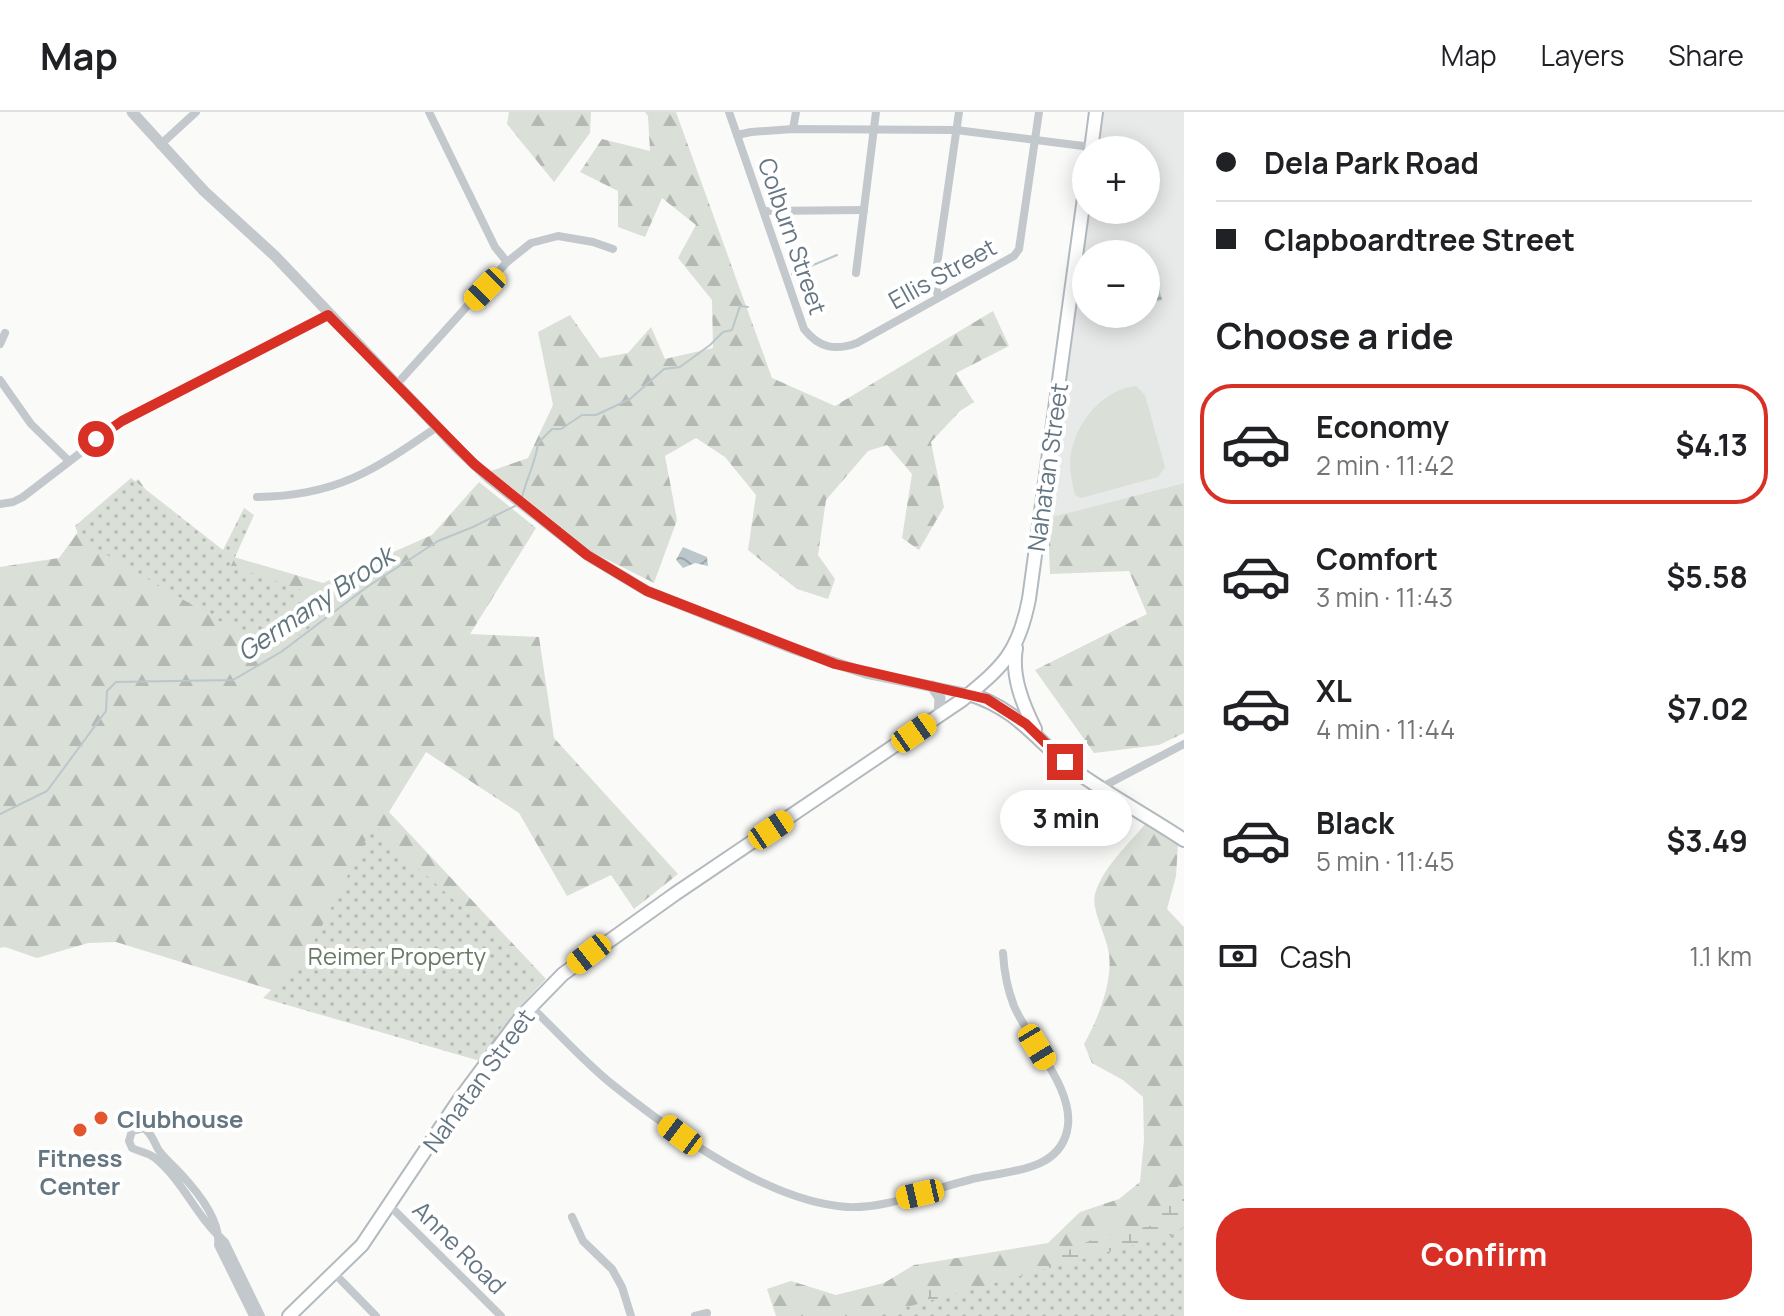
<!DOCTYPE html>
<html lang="en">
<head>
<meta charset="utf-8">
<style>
  :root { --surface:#fff; --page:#f2f2f2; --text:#202124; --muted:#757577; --line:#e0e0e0; --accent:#d93025 }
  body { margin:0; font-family:Manrope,sans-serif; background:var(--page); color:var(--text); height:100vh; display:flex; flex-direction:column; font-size:30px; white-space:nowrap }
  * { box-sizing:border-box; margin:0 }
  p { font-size:26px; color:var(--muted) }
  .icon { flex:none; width:44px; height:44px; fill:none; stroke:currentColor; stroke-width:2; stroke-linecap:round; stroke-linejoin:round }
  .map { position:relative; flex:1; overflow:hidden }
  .details { display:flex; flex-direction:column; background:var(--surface); width:600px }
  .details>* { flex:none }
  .banner { display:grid; align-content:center; height:176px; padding:0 32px; background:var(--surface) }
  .fabs { position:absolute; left:1072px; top:24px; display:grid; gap:16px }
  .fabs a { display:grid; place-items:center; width:88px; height:88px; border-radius:50%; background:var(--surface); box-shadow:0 4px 20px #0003; font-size:40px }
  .end { position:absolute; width:36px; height:36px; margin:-18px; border:10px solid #d93025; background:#fff; box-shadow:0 0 0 4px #fff }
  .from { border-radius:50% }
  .bubble { position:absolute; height:56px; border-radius:28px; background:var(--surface); box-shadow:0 4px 20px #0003; font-size:26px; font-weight:700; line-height:56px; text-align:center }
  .car { position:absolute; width:24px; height:48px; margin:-24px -12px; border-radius:10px; box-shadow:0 0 6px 2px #0007; background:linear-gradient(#f5c518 24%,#345 0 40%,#f5c518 0 76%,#345 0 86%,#f5c518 0) }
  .banner b { display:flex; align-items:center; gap:28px; height:76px; font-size:30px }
  .banner b+b { border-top:2px solid var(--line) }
  .banner i { width:20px; height:20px; background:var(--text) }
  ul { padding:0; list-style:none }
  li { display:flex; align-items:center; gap:24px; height:120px; margin:0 16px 12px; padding:0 16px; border:4px solid transparent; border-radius:32px }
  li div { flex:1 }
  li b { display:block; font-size:30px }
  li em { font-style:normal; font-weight:700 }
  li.on { border-color:var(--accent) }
  li>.icon { width:72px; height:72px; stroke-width:1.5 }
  h2 { padding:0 32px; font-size:36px; line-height:96px }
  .pay { display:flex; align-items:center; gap:20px; height:88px; padding:0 32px; font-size:30px }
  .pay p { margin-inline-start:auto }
  .action { display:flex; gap:16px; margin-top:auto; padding:16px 32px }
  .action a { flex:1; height:92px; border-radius:32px; background:var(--accent); color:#fff; font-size:32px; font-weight:700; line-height:92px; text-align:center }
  header { display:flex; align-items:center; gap:48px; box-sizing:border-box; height:112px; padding:0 40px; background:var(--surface); border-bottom:2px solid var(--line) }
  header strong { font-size:38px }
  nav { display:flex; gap:44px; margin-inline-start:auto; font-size:28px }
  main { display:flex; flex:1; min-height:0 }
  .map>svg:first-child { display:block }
  .built { fill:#e8e9e9; fill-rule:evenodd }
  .forest { fill:url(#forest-firs) }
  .wetland { fill:url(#wetland-marsh) }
  .park { fill:url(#park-dots) }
  .pitch { fill:#dadfd7 }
  .water { fill:url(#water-waves) }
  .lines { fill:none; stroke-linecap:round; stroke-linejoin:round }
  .stream { stroke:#bbc7cb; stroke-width:2 }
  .secondary-casing { stroke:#b3babf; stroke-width:16 }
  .minor { stroke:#c3c8cc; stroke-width:8 }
  .tertiary { stroke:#c3c8cc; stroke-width:11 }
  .secondary { stroke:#fff; stroke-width:12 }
  .route { stroke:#d93025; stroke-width:10 }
  .poi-dot { fill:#e4572e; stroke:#fff; stroke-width:3 }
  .labels { text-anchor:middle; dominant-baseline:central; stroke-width:8; stroke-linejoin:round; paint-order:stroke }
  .street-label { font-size:24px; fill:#657683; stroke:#fff }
  .park-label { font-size:24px; fill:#687a64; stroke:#fff }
  .poi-label { font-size:24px; font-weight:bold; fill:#657683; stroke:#fff; text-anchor:start }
  .water-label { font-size:26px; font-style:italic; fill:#60757c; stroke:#fff }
</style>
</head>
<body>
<header>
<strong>Map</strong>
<nav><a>Map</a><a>Layers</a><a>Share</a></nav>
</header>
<main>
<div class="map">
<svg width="1184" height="1204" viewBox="0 0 1184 1204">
  <defs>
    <pattern id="forest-firs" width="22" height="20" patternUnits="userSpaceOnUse" patternTransform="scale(2)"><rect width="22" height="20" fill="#dadfd7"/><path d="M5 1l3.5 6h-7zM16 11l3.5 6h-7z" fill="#b4b9b4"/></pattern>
    <pattern id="wetland-marsh" width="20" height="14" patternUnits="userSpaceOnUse" patternTransform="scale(2)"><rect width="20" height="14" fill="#dadfd7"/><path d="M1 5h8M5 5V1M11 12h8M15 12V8" fill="none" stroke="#b4b9b4"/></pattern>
    <pattern id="park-dots" width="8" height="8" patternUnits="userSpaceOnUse" patternTransform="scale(2)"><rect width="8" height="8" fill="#dadfd7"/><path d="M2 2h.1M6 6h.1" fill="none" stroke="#b4b9b4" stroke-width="1.8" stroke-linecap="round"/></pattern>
    <pattern id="water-waves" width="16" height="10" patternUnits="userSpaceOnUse" patternTransform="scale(2)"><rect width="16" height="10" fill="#bbc7cb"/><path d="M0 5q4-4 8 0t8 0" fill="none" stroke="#9ca6aa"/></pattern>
  </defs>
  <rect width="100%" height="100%" fill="#fafaf8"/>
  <path class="built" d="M 1103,0 L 1184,0 L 1184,371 L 1048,406 L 1048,382 L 1090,98 L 1146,98 L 1146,38 L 1098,38 ZM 1086,142 L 1146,142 L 1146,202 L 1086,202 Z"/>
  <g class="forest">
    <polygon points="509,0 591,0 590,21 554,70 507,12"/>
    <polygon points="645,0 676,0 772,266 835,294 993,199 1009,234 956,261 974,290 960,299 931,330 944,395 919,438 902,426 912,362 887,333 868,339 826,388 818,443 835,467 828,487 797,477 748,438 756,383 725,345 696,326 665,344 677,408 654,471 592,440 491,359 528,346 553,293 538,220 570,203 600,246 628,241 651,215 665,247 713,236 712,188 678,146 696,113 662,86 645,125 618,115 618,79 580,60 602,27 650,39 648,4"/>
    <polygon points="138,367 173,416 234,445 323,471 432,423 479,370 536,416 470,522 539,525 554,626 678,762 634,797 611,763 567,784 519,701 426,640 389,700 546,867 514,901 484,943 116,830 88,831 37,846 5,835 0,836 0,455 59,446 83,413"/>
    <polygon points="1184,371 1184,621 1159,633 1094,641 1035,558 1147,502 1129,459 1050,462 1048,406"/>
    <path d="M 1146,711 L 1178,732 L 1176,764 L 1167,797 L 1184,815 L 1184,1204 L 776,1204 L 767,1177 L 791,1169 L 836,1183 L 884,1171 L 914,1153 L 1048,1131 L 1080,1100 L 1119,1087 L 1140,1070 L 1144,1028 L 1143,985 L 1123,968 L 1092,951 L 1084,932 C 1098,908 1115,865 1108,837 C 1105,821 1091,797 1095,782 C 1103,755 1128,733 1146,711 Z"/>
  </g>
  <polygon class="wetland" points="1169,1073 1184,1074 1184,1204 928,1197 928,1178 969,1182 1040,1163 1062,1141 1096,1126 1159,1112"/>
  <g class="park">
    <polygon points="131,366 223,438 244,396 254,403 231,454 305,479 312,514 274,541 80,427 75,414"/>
    <polygon points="374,712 409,748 542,867 505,909 480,949 263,886 308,841"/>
    <polygon points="1184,1115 1184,1204 874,1204 1170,1123"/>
  </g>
  <path class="pitch" d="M 1136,274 L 1145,283 L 1165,355 L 1158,365 L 1081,386 L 1075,383 C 1073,373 1070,362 1070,351 C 1071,316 1101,277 1136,274 Z"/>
  <g class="water">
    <polygon points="1153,152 1162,188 1146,192 1146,154"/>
    <polygon points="683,435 707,445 708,454 695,451 683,456 676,448"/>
  </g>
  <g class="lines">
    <g class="stream">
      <polyline points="792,162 837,143"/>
      <path d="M 522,385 C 527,365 536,350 538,331 L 552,317 L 561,317 L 582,303 L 596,303 L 630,287 L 664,257 L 680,255 L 710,233 L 723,220 L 732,218 L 740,194 L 748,195"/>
      <polyline points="0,702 47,679 106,599 107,579 116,570 233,568 281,540 367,475 438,429 473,415 515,394"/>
    </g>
    <g class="secondary-casing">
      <g id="secondary">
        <polyline points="1091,38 1096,0"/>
        <path d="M 1016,536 C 1011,564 1023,593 1035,617"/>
        <path d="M 969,582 C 1024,599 1040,636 1084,665 C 1116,687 1151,706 1184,728"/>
        <path d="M 289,1204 L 362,1133 L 459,988 L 521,905 L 563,862 L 675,782 L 962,588 C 1003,554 1018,542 1029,487 L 1086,71"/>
      </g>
    </g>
    <g class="minor">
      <polyline points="429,0 495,135 507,150"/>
      <path d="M 729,0 L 804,217 C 819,236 835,239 857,231 L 1014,144 L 1019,137 L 1039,0"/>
      <polyline points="793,17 796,0"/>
      <polyline points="737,23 751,20 793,17 956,18 1091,35"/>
      <polyline points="160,33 196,0"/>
      <polyline points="764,99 864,98"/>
      <polyline points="856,161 876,0"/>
      <polyline points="938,185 935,167 959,0"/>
      <polyline points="0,232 5,221"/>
      <polyline points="0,268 31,312 69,349"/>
      <polyline points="396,273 507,150 531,131 558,124 593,130 613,137"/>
      <path d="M 257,385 C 336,384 373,359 437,315"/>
      <polyline points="0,392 13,390 23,385 122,309 328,203"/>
      <polyline points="1102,675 1184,632"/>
      <path d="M 530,894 C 558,920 584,950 613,973 C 673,1021 769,1090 847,1095 C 890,1097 935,1075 977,1066 C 1009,1059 1058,1059 1067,1019 C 1077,980 1029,929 1014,894 C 1007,876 1004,859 1003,841"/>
      <polyline points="390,1094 501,1204"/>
      <polyline points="572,1105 583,1129 612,1157 622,1175 631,1204"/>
      <polyline points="334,1161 376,1204"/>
      <path d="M 253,1204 L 218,1133 C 221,1108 196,1078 180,1061 C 173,1053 163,1045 158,1037 C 153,1028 152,1022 144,1016 L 132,1019 L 129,1029 L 132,1036 C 140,1040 149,1041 155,1046 C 184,1070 197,1106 225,1130 L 261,1204"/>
      <polyline points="695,1204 707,1201"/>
    </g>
    <g class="tertiary">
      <polyline points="132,0 204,79 275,144 456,335 489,366 587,443 647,479 791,536 866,561 969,582"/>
      <polyline points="932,574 940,586 939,603"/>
    </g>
    <use href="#secondary" class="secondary"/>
  </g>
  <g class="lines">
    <polyline class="route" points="96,327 122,309 328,203 474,352 587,443 647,479 835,552 987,587 1026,612 1065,650"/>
  </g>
  <g class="poi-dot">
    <circle cx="101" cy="1006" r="8"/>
    <circle cx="80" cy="1018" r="8"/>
  </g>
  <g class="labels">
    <g class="street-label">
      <text transform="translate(793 124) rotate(71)">Colburn Street</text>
      <text transform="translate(942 161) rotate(-29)">Ellis Street</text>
      <text transform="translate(1047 355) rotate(-82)">Nahatan Street</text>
      <text transform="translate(478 968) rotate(-54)">Nahatan Street</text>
      <text transform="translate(460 1135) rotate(45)">Anne Road</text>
    </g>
    <g class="park-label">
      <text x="397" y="843">Reimer Property</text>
    </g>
    <g class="poi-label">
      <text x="117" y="1006">Clubhouse</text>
      <text x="80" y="1045" text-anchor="middle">Fitness<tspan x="80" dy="28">Center</tspan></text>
    </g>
    <g class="water-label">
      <text transform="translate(315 491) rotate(-34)">Germany Brook</text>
    </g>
  </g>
</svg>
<div class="fabs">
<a>+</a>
<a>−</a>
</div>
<i class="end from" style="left:96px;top:327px"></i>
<i class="end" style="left:1065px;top:650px"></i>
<div class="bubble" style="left:1000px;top:678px;width:132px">3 min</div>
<i class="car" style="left:485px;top:177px;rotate:224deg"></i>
<i class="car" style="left:914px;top:621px;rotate:55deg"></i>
<i class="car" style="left:771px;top:718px;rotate:56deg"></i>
<i class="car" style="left:589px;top:842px;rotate:232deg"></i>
<i class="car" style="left:1037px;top:935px;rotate:149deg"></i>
<i class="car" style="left:680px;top:1023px;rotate:307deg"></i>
<i class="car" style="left:920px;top:1082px;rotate:257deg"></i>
</div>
<section class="details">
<div class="banner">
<b><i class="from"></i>Dela Park Road</b>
<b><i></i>Clapboardtree Street</b>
</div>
<h2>Choose a ride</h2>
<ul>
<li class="on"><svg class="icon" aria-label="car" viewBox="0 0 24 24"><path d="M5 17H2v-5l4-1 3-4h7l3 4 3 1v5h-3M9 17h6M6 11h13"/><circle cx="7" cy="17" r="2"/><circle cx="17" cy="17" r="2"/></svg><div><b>Economy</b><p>2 min · 11:42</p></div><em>$4.13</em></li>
<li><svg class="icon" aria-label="car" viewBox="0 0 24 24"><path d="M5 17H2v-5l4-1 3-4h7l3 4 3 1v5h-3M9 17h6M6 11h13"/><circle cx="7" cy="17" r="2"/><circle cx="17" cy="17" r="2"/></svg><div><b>Comfort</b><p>3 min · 11:43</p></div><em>$5.58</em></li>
<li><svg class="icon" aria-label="car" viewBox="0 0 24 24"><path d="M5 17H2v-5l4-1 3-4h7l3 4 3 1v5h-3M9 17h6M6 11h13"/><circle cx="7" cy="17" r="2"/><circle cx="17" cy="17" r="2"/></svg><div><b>XL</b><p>4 min · 11:44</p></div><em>$7.02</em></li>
<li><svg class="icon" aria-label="car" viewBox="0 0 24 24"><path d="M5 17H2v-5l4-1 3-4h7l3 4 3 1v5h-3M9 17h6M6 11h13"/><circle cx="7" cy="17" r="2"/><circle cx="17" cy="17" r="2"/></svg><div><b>Black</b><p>5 min · 11:45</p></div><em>$3.49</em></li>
</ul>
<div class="pay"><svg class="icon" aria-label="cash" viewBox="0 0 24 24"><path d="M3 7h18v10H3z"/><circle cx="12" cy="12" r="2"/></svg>Cash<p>1.1 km</p></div>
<div class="action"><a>Confirm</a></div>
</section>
</main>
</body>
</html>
